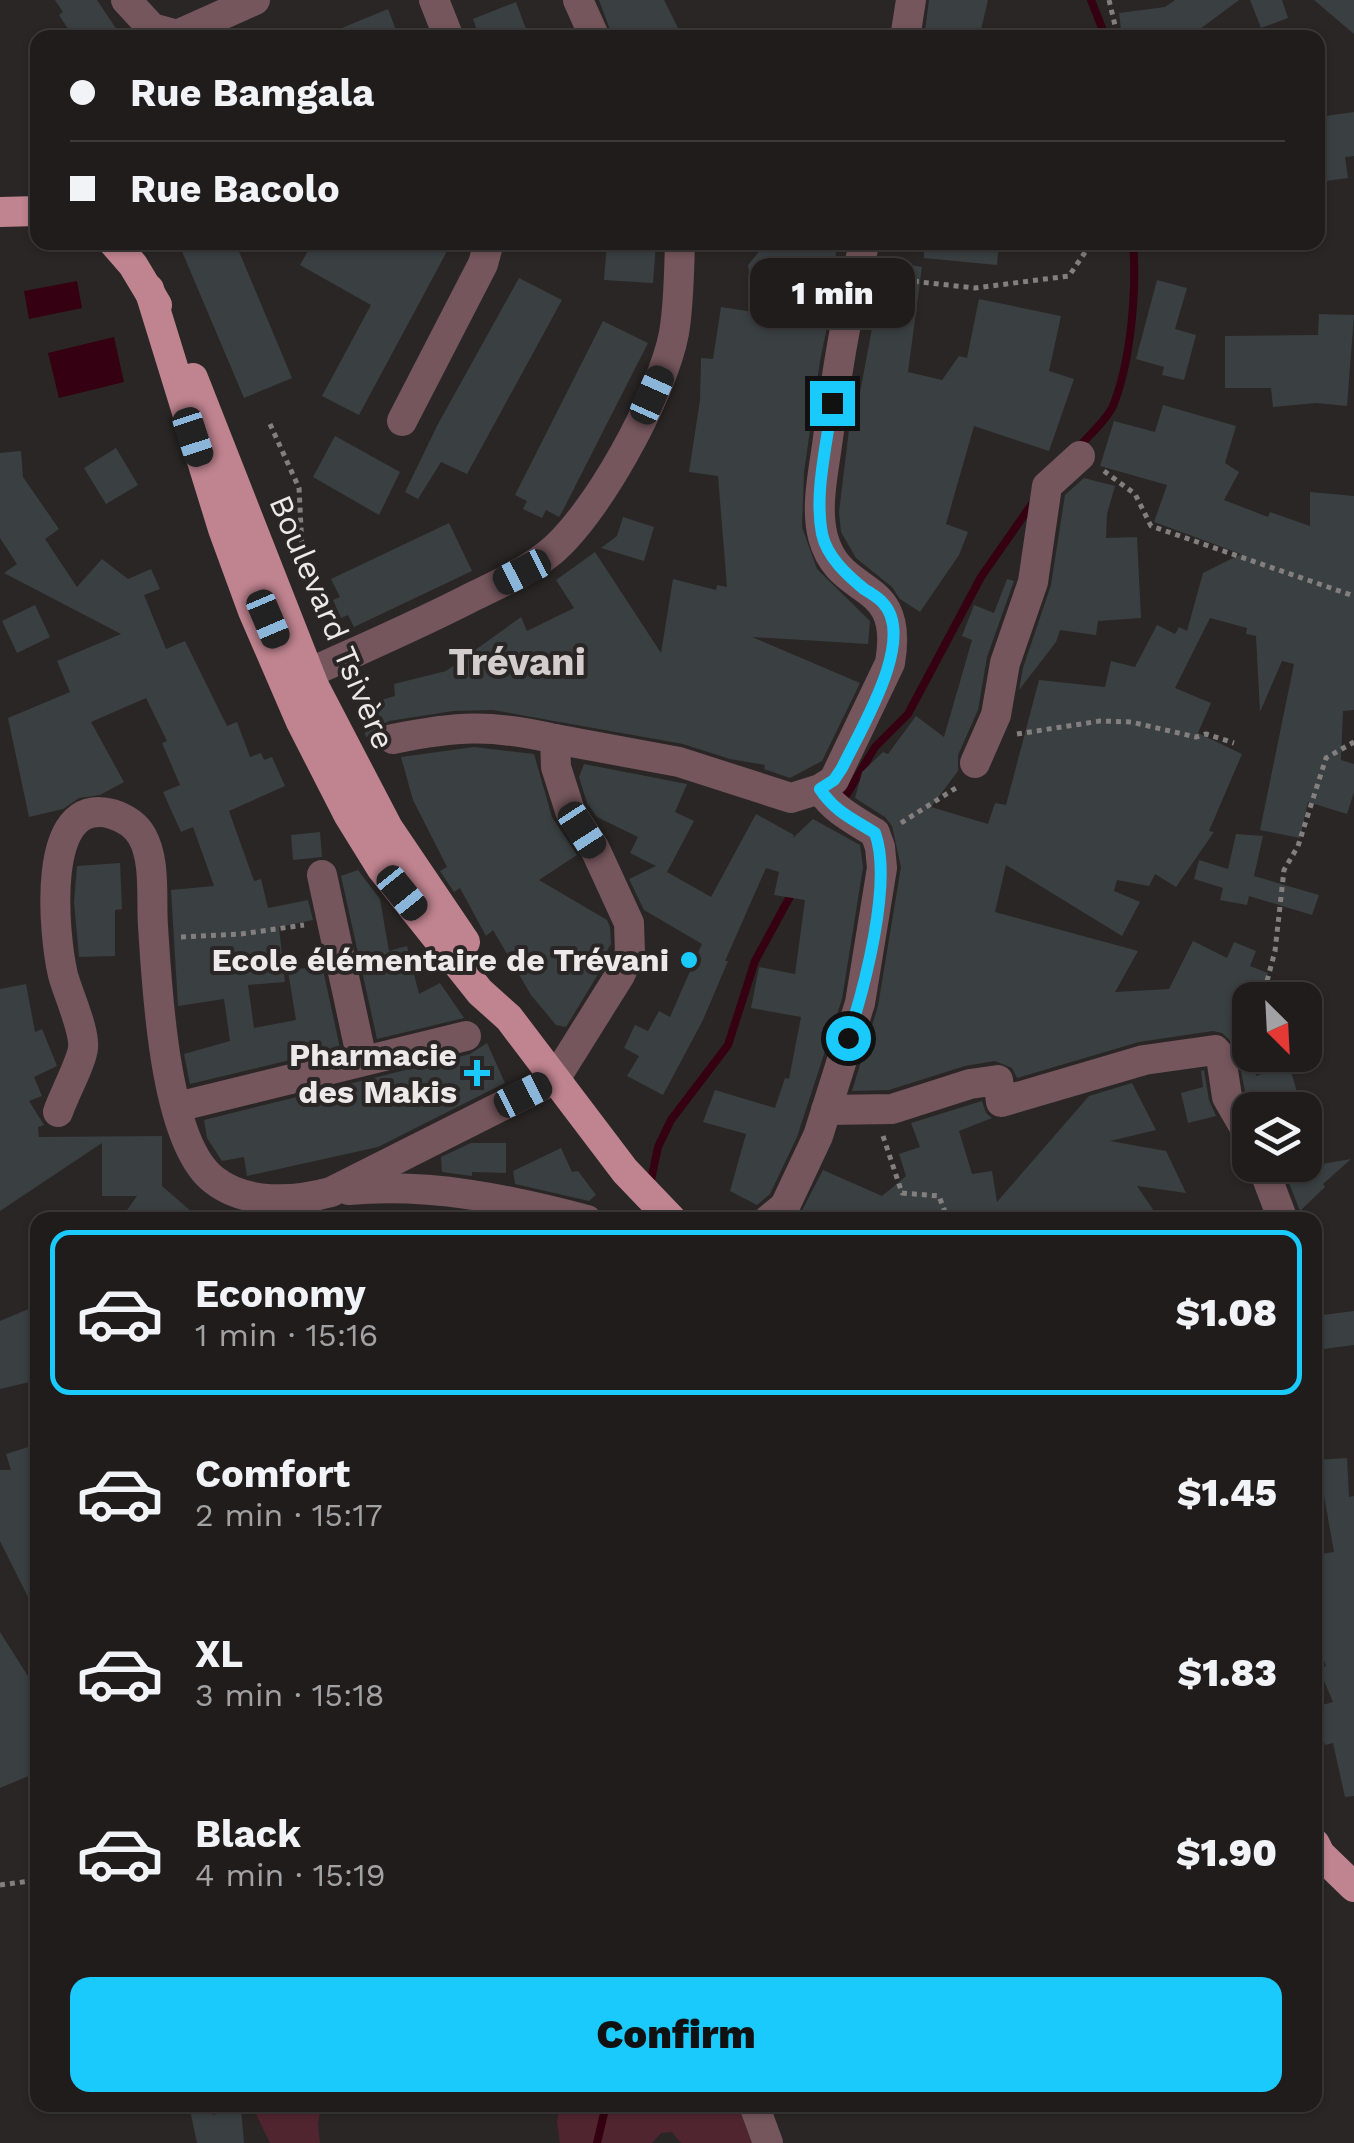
<!DOCTYPE html>
<html lang="en">
<head>
<meta charset="utf-8">
<style>
  :root { --surface:#201c1c; --page:#2d2929; --text:#f1f3f6; --muted:#a2a1a3; --line:#3d3a3b; --accent:#1acafc }
  body { margin:0; font-family:"Work Sans",sans-serif; background:var(--page); color:var(--text); height:100vh; display:flex; flex-direction:column; font-size:38px; white-space:nowrap }
  * { box-sizing:border-box; margin:0 }
  p { font-size:32px; color:var(--muted) }
  .icon { flex:none; width:55px; height:55px; fill:none; stroke:currentColor; stroke-width:2; stroke-linecap:round; stroke-linejoin:round }
  .map { position:relative; flex:1; overflow:hidden }
  .sheet { position:absolute; left:30px; top:1212px; width:1292px; height:900px; display:flex; flex-direction:column; background:var(--surface); border-radius:20px; box-shadow:0 2px 8px #0004,0 0 0 2px var(--line) }
  .sheet>* { flex:none }
  .top-card { position:absolute; left:30px; top:30px; width:1295px; height:220px; border-radius:20px; box-shadow:0 2px 8px #0004,0 0 0 2px var(--line); display:grid; align-content:center; height:220px; padding:0 40px; background:var(--surface) }
  .needle { width:65px; rotate:156deg }
  .controls { position:absolute; left:1232px; top:982px; display:grid; gap:20px }
  .controls a { display:grid; place-items:center; width:90px; height:90px; border-radius:20px; background:var(--surface); box-shadow:0 2px 8px #0004,0 0 0 2px var(--line); font-size:50px }
  .end { position:absolute; width:45px; height:45px; margin:-22px; border:12px solid #1acafc; background:#111; box-shadow:0 0 0 5px #111 }
  .from { border-radius:50% }
  .bubble { position:absolute; height:70px; border-radius:20px; background:var(--surface); box-shadow:0 2px 8px #0004,0 0 0 2px var(--line); font-size:32px; font-weight:800; line-height:70px; text-align:center }
  .car { position:absolute; width:30px; height:60px; margin:-30px -15px; border-radius:12px; box-shadow:0 0 8px 2px #0007; background:linear-gradient(#222 24%,#8ab4d8 0 40%,#222 0 76%,#8ab4d8 0 86%,#222 0) }
  .top-card b { display:flex; align-items:center; gap:35px; height:95px; font-size:38px }
  .top-card b+b { border-top:2px solid var(--line) }
  .top-card i { width:25px; height:25px; background:var(--text) }
  ul { padding:18px 0 0; list-style:none }
  li { display:flex; align-items:center; gap:30px; height:165px; margin:0 20px 15px; padding:0 20px; border:5px solid transparent; border-radius:20px }
  li div { flex:1 }
  li b { display:block; font-size:38px }
  li em { font-style:normal; font-weight:800 }
  li.active { border-color:var(--accent) }
  li>.icon { width:90px; height:90px; stroke-width:1.5 }
  .button { display:flex; gap:20px; margin-top:auto; padding:20px 40px }
  .button a { flex:1; height:115px; border-radius:20px; background:var(--accent); color:#111; font-size:40px; font-weight:800; line-height:115px; text-align:center }
  .map>svg:first-child { display:block }
  .green { fill:#50252f }
  .water { fill:#350011 }
  .lines { fill:none; stroke-linecap:round; stroke-linejoin:round }
  .stream { stroke:#350011; stroke-width:8 }
  .building { fill:#3a3f41 }
  .path { stroke:#837f7f; stroke-width:5; stroke-dasharray:5 5; stroke-linecap:butt }
  .minor { stroke:#74565c; stroke-width:30 }
  .major { stroke:#c08490; stroke-width:30 }
  .route { stroke:#1acafc; stroke-width:12 }
  .poi-dot { fill:#1acafc; stroke:#2a2626; stroke-width:4 }
  .labels { text-anchor:middle; dominant-baseline:central; stroke-width:8; stroke-linejoin:round; paint-order:stroke }
  .street-label { font-size:32px; fill:#ede9ea; stroke:#2a2626 }
  .poi-label { font-size:32px; font-weight:bold; fill:#ede9ea; stroke:#2a2626; text-anchor:end }
  .quarter-label { font-size:38px; font-weight:bold; fill:#d4cdce; stroke:#2a2626 }
</style>
</head>
<body>
<div class="map">
<svg width="1354" height="2143" viewBox="0 0 1354 2143">
  <rect width="100%" height="100%" fill="#2a2626"/>
  <g class="green">
    <polygon points="246,2105 321,2105 318,2124 320,2143 270,2143 255,2112"/>
    <polygon points="560,2105 738,2105 752,2143 681,2143 672,2132 661,2133 652,2143 560,2143 557,2122"/>
  </g>
  <g class="water">
    <polygon points="77,281 82,308 29,319 24,291"/>
    <polygon points="114,337 124,382 59,398 48,353"/>
  </g>
  <g class="lines">
    <g class="stream">
      <polyline points="1091,0 1106,38"/>
      <path d="M 1078,448 C 1089,435 1106,421 1113,406 C 1131,361 1137,290 1133,242"/>
      <polyline points="841,804 875,747 908,714 981,577 1034,501"/>
      <polyline points="650,1185 658,1147 671,1120 728,1045 755,961 793,891"/>
      <polyline points="643,1220 647,1203"/>
      <polyline points="597,2143 606,2105"/>
    </g>
  </g>
  <g class="building">
    <polygon points="55,0 97,0 117,30 105,38 74,38 59,15 63,12"/>
    <polygon points="599,0 664,0 683,38 613,38"/>
    <polygon points="929,0 988,0 979,38 924,38"/>
    <polygon points="1175,0 1239,0 1188,38 1122,38 1119,13 1165,7"/>
    <polygon points="1250,0 1282,0 1288,18 1261,28"/>
    <polygon points="1314,0 1354,0 1354,34"/>
    <polygon points="516,2 527,32 513,38 480,38 473,19"/>
    <polygon points="388,9 399,38 321,38 320,37"/>
    <polygon points="1354,112 1354,156 1345,157 1348,178 1318,182 1318,117"/>
    <polygon points="178,242 235,242 292,378 244,398"/>
    <polygon points="313,242 452,242 359,415 322,396 371,305 300,265"/>
    <polygon points="607,242 656,242 653,283 604,280"/>
    <polygon points="767,242 804,242 803,248 836,252 834,269 839,269 820,361 804,472 802,527 817,569 870,621 868,644 752,637 860,683 822,761 790,778 764,769 765,765 730,759 683,744 493,710 453,711 389,721 380,726 375,735 366,737 357,707 395,696 394,684 446,671 521,617 527,631 574,608 556,580 595,552 661,653 673,579 716,590 717,585 727,587 718,476 689,472 700,400 701,358 713,359 721,307 754,312 748,265"/>
    <polygon points="924,242 999,242 997,265 924,258"/>
    <polygon points="906,264 922,267 908,372 942,380 959,356 967,358 979,299 1061,316 1049,371 1074,379 1049,451 974,426 946,524 968,532 959,555 920,612 900,599 892,587 856,558 841,532 839,512 853,397 859,398 876,307 896,309"/>
    <polygon points="519,278 562,300 467,474 441,462 418,499 405,492 438,424"/>
    <polygon points="1157,280 1187,288 1175,329 1196,335 1184,380 1162,375 1164,367 1136,359"/>
    <polygon points="1319,314 1354,315 1347,406 1316,403 1273,407 1271,388 1225,388 1225,336 1318,335"/>
    <polygon points="603,321 648,343 562,512 559,517 546,510 542,518 523,509 527,501 515,495"/>
    <polygon points="1163,405 1236,426 1225,463 1239,472 1224,500 1268,517 1270,512 1310,526 1310,492 1354,496 1354,710 1343,711 1341,760 1354,764 1354,792 1347,814 1308,802 1300,838 1260,830 1294,664 1282,661 1260,712 1256,636 1246,634 1247,628 1210,618 1175,688 1211,703 1198,733 1242,754 1209,831 1214,832 1176,887 1155,874 1149,886 1117,880 1114,891 1140,902 1122,936 1006,865 995,912 1138,951 1115,992 1169,989 1193,941 1227,958 1234,942 1256,951 1250,966 1268,973 1257,1000 1250,1000 1250,1057 1254,1056 1256,1076 1289,1064 1302,1110 1256,1110 1245,1091 1236,1046 1222,1033 1213,1031 1139,1042 1017,1078 1012,1068 995,1061 965,1066 889,1090 852,1091 878,1006 901,867 892,826 885,817 855,798 862,772 883,752 888,754 916,716 944,737 972,640 962,636 974,605 994,613 1007,579 1014,581 987,657 978,710 958,755 958,771 931,807 988,824 995,803 1006,805 1039,680 1105,687 1111,661 1135,667 1157,625 1175,634 1179,627 1187,631 1203,573 1241,554 1154,522 1167,485 1100,466 1114,421 1155,432"/>
    <polygon points="335,436 400,472 379,515 313,477"/>
    <polygon points="116,448 138,485 106,504 84,468"/>
    <polygon points="21,451 23,477 59,529 45,539 77,587 102,559 128,579 151,569 160,589 144,595 166,649 185,641 227,726 237,722 250,757 261,753 264,760 272,757 285,786 229,811 254,881 261,879 268,908 308,900 313,920 279,927 285,982 248,985 254,1028 296,1020 288,971 322,965 340,1048 190,1084 184,1054 230,1041 224,999 178,1006 171,890 214,886 193,827 181,832 163,792 180,785 162,743 167,741 146,698 91,722 124,782 100,795 79,798 63,809 29,817 8,718 70,692 57,661 121,634 4,573 17,564 0,538 0,453"/>
    <polygon points="1084,478 1115,486 1107,514 1106,538 1137,537 1141,618 1098,621 1096,635 1060,630 1056,642 1019,690 1023,668 1051,585 1065,495"/>
    <polygon points="623,517 654,527 644,561 601,548 617,536"/>
    <polygon points="449,523 472,571 354,627 348,615 341,618 333,600 340,597 331,579"/>
    <polygon points="35,605 50,637 17,653 2,621"/>
    <polygon points="474,747 534,754 552,817 577,855 539,880 607,920 610,927 611,944 601,961 603,966 566,1027 556,1025 531,995 493,930 486,936 460,888 454,892 440,871 447,867 413,800 401,757"/>
    <polygon points="584,764 687,784 675,812 694,821 667,872 711,897 756,814 794,835 793,838 813,819 860,845 863,867 842,999 797,1137 770,1194 757,1205 730,1191 746,1134 703,1122 715,1090 775,1108 785,1078 789,1079 801,1017 751,1008 759,967 795,974 805,900 774,895 779,872 766,868 725,961 728,961 703,1020 663,1095 627,1076 639,1056 624,1048 635,1025 648,1031 659,1011 670,1017 702,944 644,910 629,879 656,866 630,853 638,837 597,817 587,803 579,777"/>
    <polygon points="320,832 322,857 293,860 291,835"/>
    <polygon points="1236,834 1263,836 1254,876 1319,895 1312,915 1249,896 1247,905 1220,900 1223,888 1194,879 1199,860 1228,869"/>
    <polygon points="120,863 122,909 115,910 115,956 79,957 74,902 77,866"/>
    <polygon points="358,870 380,899 389,951 407,946 419,994 440,983 464,1018 377,1039 341,876"/>
    <polygon points="26,984 35,1032 42,1029 57,1066 34,1077 42,1096 29,1101 44,1125 38,1127 39,1137 162,1136 162,1186 201,1220 120,1220 137,1196 102,1196 102,1143 0,1211 0,989"/>
    <polygon points="487,1043 505,1083 378,1147 247,1176 244,1157 222,1161 207,1138 204,1120 470,1054"/>
    <polygon points="1204,1070 1209,1100 1216,1116 1188,1123 1181,1093 1203,1087 1201,1071"/>
    <polygon points="1132,1083 1156,1130 1110,1141 1166,1151 1186,1193 1137,1186 1154,1211 1141,1220 797,1220 823,1170 882,1196 906,1176 899,1154 920,1147 911,1123 982,1101 986,1113 992,1118 959,1131 972,1174 992,1171 997,1202 1089,1096"/>
    <polygon points="471,1143 506,1143 506,1173 472,1172 472,1176 442,1172 441,1157"/>
    <polygon points="561,1148 572,1172 578,1171 596,1195 589,1201 515,1184 513,1171"/>
    <polygon points="1351,1159 1323,1184 1325,1187 1300,1211 1282,1165 1316,1165"/>
    <polygon points="38,1305 38,1380 0,1389 0,1321"/>
    <polygon points="1354,1311 1354,1345 1315,1350 1315,1316"/>
    <polygon points="38,1444 38,1617 0,1541 0,1470 11,1470 6,1454"/>
    <polygon points="1347,1458 1349,1497 1354,1496 1354,1796 1345,1797 1333,1743 1325,1745 1315,1707 1333,1702 1319,1669 1326,1666 1315,1637 1315,1555 1334,1552 1323,1490 1315,1490 1315,1460"/>
    <polygon points="0,1632 38,1692 38,1772 0,1788"/>
    <polygon points="189,2105 211,2105 213,2115 241,2108 244,2143 197,2143"/>
  </g>
  <g class="lines">
    <g class="path">
      <polyline points="1109,0 1118,38"/>
      <polyline points="884,278 975,288 1069,276 1092,242"/>
      <polyline points="270,424 299,488 303,568 298,570"/>
      <polyline points="1104,471 1135,494 1151,526 1354,596"/>
      <polyline points="1017,734 1100,721 1131,722 1196,737 1206,734 1234,743"/>
      <polyline points="901,823 959,786"/>
      <polyline points="181,937 241,934 304,925"/>
      <polyline points="1262,1000 1275,951 1284,870 1298,846 1326,758 1354,742"/>
      <polyline points="883,1136 902,1193 939,1196 948,1220"/>
      <polyline points="0,1885 38,1880"/>
    </g>
    <g class="minor">
      <polyline points="126,0 152,28 177,35 255,0"/>
      <polyline points="434,0 449,38"/>
      <polyline points="578,0 595,38"/>
      <polyline points="905,38 911,0"/>
      <polyline points="402,421 483,264 489,242"/>
      <path d="M 309,673 C 364,648 420,624 474,596 C 499,584 525,572 547,555 C 595,519 663,393 674,333 C 679,303 679,273 680,242"/>
      <path d="M 393,739 C 456,726 491,724 555,739"/>
      <polyline points="975,763 996,715 1005,663 1033,582 1047,486 1080,456"/>
      <polyline points="322,875 362,1060"/>
      <polyline points="177,1107 466,1036"/>
      <polyline points="826,1110 892,1109 970,1084 998,1080 1001,1102 1144,1060 1215,1050 1221,1057 1227,1097 1250,1137"/>
      <path d="M 58,1112 C 63,1097 82,1061 83,1048 C 85,1030 68,994 63,975 C 54,937 39,793 112,814 C 125,818 135,824 142,836 C 156,861 151,898 153,926 C 157,987 164,1142 214,1180 C 246,1205 294,1202 331,1192 L 555,1079 L 620,975 L 630,953 L 629,923 L 595,849 L 570,811 L 556,767 L 555,739 L 679,762 L 791,798 L 820,789 L 834,780 L 890,663 C 905,575 840,601 823,537 C 815,506 824,470 828,438 C 837,372 847,306 865,242"/>
      <polyline points="1262,1165 1283,1220"/>
      <path d="M 349,1190 C 431,1183 508,1199 587,1220"/>
      <path d="M 768,1220 L 785,1206 L 818,1136 L 860,1003 L 882,868 L 880,847 L 875,833 C 853,819 835,811 820,789"/>
      <polyline points="754,2105 768,2143"/>
    </g>
    <g class="major">
      <polyline points="0,212 38,211"/>
      <polyline points="113,242 133,265 157,305"/>
      <polyline points="149,289 223,529 253,611 301,722 348,814 382,869 480,992 509,1018 625,1171 672,1220"/>
      <polyline points="193,378 314,686 388,828 465,942"/>
      <polyline points="1315,1844 1320,1854 1354,1887"/>
    </g>
  </g>
  <g class="lines">
    <path class="route" d="M 832,403 C 827,445 814,492 822,534 C 827,557 847,575 864,589 C 870,593 878,597 883,603 C 917,639 860,730 842,768 L 834,780 L 820,789 C 835,812 853,819 875,833 C 893,882 864,989 848,1038"/>
  </g>
  <g class="poi-dot">
    <circle cx="689" cy="960" r="10"/>
    <path d="M472 1058h10v10h10v10h-10v10h-10v-10h-10v-10h10z"/>
  </g>
  <g class="labels">
    <g class="street-label">
      <text transform="translate(332 622) rotate(67)">Boulevard Tsivère</text>
    </g>
    <g class="poi-label">
      <text x="669" y="960">Ecole élémentaire de Trévani</text>
      <text x="457" y="1055">Pharmacie<tspan x="457" dy="37">des Makis</tspan></text>
    </g>
    <g class="quarter-label">
      <text x="517" y="662">Trévani</text>
    </g>
  </g>
</svg>
<div class="controls">
<a><svg class="needle" viewBox="-14 -14 28 28"><path d="M0-13l5 13h-10z" fill="#e53935"/><path d="M0 13l5-13h-10z" fill="#a2a1a3"/></svg></a>
<a><svg class="icon" aria-label="layers" viewBox="0 0 24 24"><path d="M12 4l9 5-9 5-9-5zM3 14l9 5 9-5"/></svg></a>
</div>
<i class="end from" style="left:848px;top:1038px"></i>
<i class="end" style="left:832px;top:403px"></i>
<div class="bubble" style="left:750px;top:258px;width:165px">1 min</div>
<i class="car" style="left:652px;top:395px;rotate:24deg"></i>
<i class="car" style="left:193px;top:437px;rotate:162deg"></i>
<i class="car" style="left:522px;top:572px;rotate:243deg"></i>
<i class="car" style="left:268px;top:619px;rotate:157deg"></i>
<i class="car" style="left:582px;top:830px;rotate:147deg"></i>
<i class="car" style="left:402px;top:893px;rotate:141deg"></i>
<i class="car" style="left:523px;top:1095px;rotate:63deg"></i>
<div class="top-card">
<b><i class="from"></i>Rue Bamgala</b>
<b><i></i>Rue Bacolo</b>
</div>
<section class="sheet">
<ul>
<li class="active"><svg class="icon" aria-label="car" viewBox="0 0 24 24"><path d="M5 17H2v-5l4-1 3-4h7l3 4 3 1v5h-3M9 17h6M6 11h13"/><circle cx="7" cy="17" r="2"/><circle cx="17" cy="17" r="2"/></svg><div><b>Economy</b><p>1 min · 15:16</p></div><em>$1.08</em></li>
<li><svg class="icon" aria-label="car" viewBox="0 0 24 24"><path d="M5 17H2v-5l4-1 3-4h7l3 4 3 1v5h-3M9 17h6M6 11h13"/><circle cx="7" cy="17" r="2"/><circle cx="17" cy="17" r="2"/></svg><div><b>Comfort</b><p>2 min · 15:17</p></div><em>$1.45</em></li>
<li><svg class="icon" aria-label="car" viewBox="0 0 24 24"><path d="M5 17H2v-5l4-1 3-4h7l3 4 3 1v5h-3M9 17h6M6 11h13"/><circle cx="7" cy="17" r="2"/><circle cx="17" cy="17" r="2"/></svg><div><b>XL</b><p>3 min · 15:18</p></div><em>$1.83</em></li>
<li><svg class="icon" aria-label="car" viewBox="0 0 24 24"><path d="M5 17H2v-5l4-1 3-4h7l3 4 3 1v5h-3M9 17h6M6 11h13"/><circle cx="7" cy="17" r="2"/><circle cx="17" cy="17" r="2"/></svg><div><b>Black</b><p>4 min · 15:19</p></div><em>$1.90</em></li>
</ul>
<div class="button"><a>Confirm</a></div>
</section>
</div>
</body>
</html>
